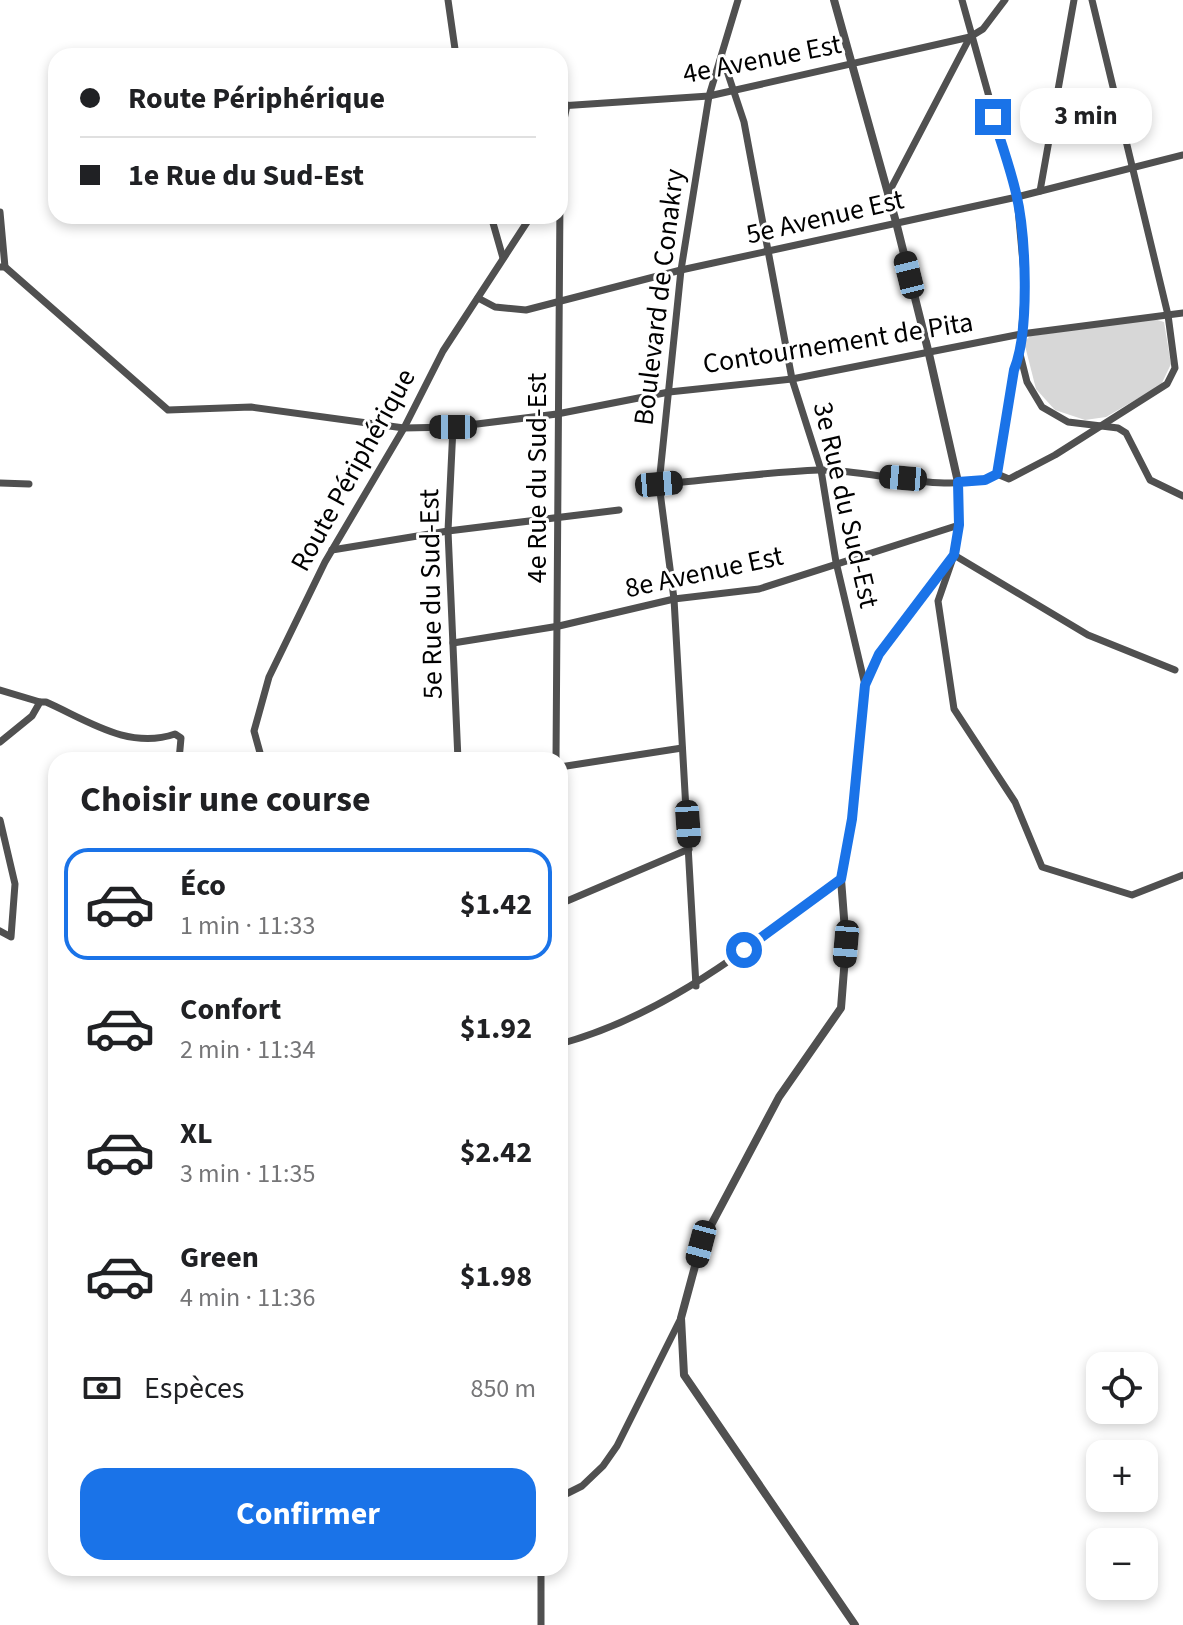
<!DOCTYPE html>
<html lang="fr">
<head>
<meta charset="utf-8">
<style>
  :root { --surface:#fff; --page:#f6f6f6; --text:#202124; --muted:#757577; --line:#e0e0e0; --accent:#1a73e8 }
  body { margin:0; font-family:"Source Sans 3",sans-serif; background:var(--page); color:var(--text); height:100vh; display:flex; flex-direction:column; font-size:30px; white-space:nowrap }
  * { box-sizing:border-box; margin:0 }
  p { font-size:26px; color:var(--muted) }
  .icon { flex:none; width:44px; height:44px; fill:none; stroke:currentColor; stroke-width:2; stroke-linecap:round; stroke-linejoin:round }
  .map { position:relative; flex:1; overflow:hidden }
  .panel { position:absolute; left:48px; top:752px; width:520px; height:824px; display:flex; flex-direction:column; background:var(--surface); border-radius:24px; box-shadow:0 4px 12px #0003 }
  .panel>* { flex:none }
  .hud { position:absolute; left:48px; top:48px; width:520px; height:176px; border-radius:24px; box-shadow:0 4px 12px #0003; display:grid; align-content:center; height:176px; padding:0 32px; background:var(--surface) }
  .fabs { position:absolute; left:1086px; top:1352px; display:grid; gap:16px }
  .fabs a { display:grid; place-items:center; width:72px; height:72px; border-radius:16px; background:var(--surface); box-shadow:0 4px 12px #0003; font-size:40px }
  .end { position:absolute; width:36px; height:36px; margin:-18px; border:10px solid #1a73e8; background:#fff; box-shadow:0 0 0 4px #fff }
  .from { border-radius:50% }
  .bubble { position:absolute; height:56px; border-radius:24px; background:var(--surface); box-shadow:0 4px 12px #0003; font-size:26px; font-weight:700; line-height:56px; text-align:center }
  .car { position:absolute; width:24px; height:48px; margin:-24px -12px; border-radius:10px; box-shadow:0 0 6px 2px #0007; background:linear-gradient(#222 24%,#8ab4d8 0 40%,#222 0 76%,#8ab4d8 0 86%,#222 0) }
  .hud b { display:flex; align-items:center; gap:28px; height:76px; font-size:30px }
  .hud b+b { border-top:2px solid var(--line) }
  .hud i { width:20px; height:20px; background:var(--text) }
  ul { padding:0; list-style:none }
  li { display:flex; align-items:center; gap:24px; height:112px; margin:0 16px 12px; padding:0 16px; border:4px solid transparent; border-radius:24px }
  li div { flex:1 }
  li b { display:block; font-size:30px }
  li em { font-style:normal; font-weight:700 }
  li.current { border-color:var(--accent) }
  li>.icon { width:72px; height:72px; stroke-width:1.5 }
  h2 { padding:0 32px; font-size:36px; line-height:96px }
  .pay { display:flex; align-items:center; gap:20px; height:88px; padding:0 32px; font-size:30px }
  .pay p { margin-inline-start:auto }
  .cta { display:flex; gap:16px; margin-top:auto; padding:16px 32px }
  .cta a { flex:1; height:92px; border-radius:24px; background:var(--accent); color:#fff; font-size:32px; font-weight:700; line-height:92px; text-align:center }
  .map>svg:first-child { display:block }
  .green { fill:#d7d7d7 }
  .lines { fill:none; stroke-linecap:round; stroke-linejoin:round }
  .minor { stroke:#505050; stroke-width:7 }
  .tertiary { stroke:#505050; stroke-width:8 }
  .route { stroke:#1a73e8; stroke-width:10 }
  .labels { text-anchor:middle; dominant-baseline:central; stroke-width:6; stroke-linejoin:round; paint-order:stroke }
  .street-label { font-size:28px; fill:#000; stroke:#fff }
</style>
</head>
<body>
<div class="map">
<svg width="1183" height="1625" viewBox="0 0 1183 1625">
  <rect width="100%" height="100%" fill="#fff"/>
  <polygon class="green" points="1154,319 1164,322 1171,364 1161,385 1106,417 1085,420 1055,410 1036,389 1024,342 1030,336"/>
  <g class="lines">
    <g class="minor">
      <polyline points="448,0 456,56"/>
      <polyline points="962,0 1017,197 1025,285 1020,354 1027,382 1042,407 1068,422 1118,428 1126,433 1150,480 1183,496"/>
      <polyline points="722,56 744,122 792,379 821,470 836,562 865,685"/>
      <polyline points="560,106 709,96 970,37"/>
      <polyline points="560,139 567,105"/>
      <polyline points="1040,191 1074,0"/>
      <polyline points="888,194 970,37 983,29 1005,0"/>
      <polyline points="0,212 5,267"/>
      <polyline points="491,216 503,258"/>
      <polyline points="0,267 5,267 168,410 251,407 404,428 453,427 557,414 669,392 792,379 1021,334 1183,313"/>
      <polyline points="478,298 495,307 526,310 681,270 1017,197 1183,155"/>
      <polyline points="453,427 448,531 458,760"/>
      <polyline points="997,474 1009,479 1055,455 1167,384 1175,368 1168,315 1092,0"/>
      <polyline points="0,483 29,484"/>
      <path d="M 659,484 C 712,480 766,472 819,470 C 871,469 952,497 997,474 L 1014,370 L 1020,356"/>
      <polyline points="332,550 448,531 619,510"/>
      <polyline points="453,643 559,626 674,599 759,589 959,525"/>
      <polyline points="1175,670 1088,635 954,555 938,601 954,709 1015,802 1042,867 1132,895 1183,875"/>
      <polyline points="0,690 40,702"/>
      <path d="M 0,742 L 32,716 L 40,702 L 46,702 C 87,720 128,750 175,734 L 181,738 L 179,760"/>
      <polyline points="262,760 254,731 269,677 325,562 404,428 443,351 531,216"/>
      <polyline points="556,760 560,197"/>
      <polyline points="560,767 682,748"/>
      <polyline points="0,820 15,884 11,937 0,931"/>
      <polyline points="560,903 561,1044"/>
      <polyline points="560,904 689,849"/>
      <polyline points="696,986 674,599 659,484 681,270 709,96 738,0"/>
      <path d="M 560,1044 C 669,1014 751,945 841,879"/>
      <polyline points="560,1497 582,1486 603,1466 617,1446 681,1318"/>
      <polyline points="541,1568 541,1625"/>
    </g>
    <polyline class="tertiary" points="834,0 896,222 929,354 958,482 959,525 954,555 879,654 865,685 852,819 841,879 846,944 841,1008 779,1097 701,1244 681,1318 684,1375 855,1625"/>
  </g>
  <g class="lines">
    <path class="route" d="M 744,950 L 841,879 L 852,819 L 865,685 L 879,654 L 954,555 L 959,525 L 958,482 L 985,480 L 997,474 L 1014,370 C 1030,331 1026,235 1016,193 C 1010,167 1001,142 993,117"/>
  </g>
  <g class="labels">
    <g class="street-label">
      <text transform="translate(762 59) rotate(-11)">4e Avenue Est</text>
      <text transform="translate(825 217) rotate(-13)">5e Avenue Est</text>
      <text transform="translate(659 297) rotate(-83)">Boulevard de Conakry</text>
      <text transform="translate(838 343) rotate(-9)">Contournement de Pita</text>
      <text transform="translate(353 470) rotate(-61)">Route Périphérique</text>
      <text transform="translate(537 478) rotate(-90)">4e Rue du Sud-Est</text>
      <text transform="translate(846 505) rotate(77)">3e Rue du Sud-Est</text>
      <text transform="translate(704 572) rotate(-12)">8e Avenue Est</text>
      <text transform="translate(431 594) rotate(-91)">5e Rue du Sud-Est</text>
    </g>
  </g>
</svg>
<div class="fabs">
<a><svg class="icon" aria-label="locate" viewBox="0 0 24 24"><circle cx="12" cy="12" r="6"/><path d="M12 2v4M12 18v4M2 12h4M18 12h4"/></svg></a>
<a>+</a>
<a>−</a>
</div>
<i class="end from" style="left:744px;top:950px"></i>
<i class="end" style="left:993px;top:117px"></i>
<div class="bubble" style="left:1020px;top:88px;width:132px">3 min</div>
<i class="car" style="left:909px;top:275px;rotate:346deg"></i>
<i class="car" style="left:453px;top:427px;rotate:270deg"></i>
<i class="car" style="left:903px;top:478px;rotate:275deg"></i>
<i class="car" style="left:659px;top:484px;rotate:85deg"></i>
<i class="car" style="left:688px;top:824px;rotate:176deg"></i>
<i class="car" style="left:846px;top:944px;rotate:185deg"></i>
<i class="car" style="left:701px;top:1244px;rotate:195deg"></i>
<div class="hud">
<b><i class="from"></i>Route Périphérique</b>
<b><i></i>1e Rue du Sud-Est</b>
</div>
<section class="panel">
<h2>Choisir une course</h2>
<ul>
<li class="current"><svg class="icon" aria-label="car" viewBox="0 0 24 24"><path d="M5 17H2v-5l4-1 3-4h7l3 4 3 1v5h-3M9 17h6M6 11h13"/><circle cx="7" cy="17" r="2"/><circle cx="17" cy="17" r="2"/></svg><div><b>Éco</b><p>1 min · 11:33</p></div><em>$1.42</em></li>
<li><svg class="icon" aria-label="car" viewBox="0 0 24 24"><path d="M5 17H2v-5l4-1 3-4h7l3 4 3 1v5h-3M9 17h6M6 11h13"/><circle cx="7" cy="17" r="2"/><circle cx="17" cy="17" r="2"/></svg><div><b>Confort</b><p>2 min · 11:34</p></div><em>$1.92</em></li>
<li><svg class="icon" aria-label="car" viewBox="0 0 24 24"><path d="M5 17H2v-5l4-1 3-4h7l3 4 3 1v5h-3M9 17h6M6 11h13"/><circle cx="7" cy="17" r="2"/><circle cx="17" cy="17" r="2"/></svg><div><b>XL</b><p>3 min · 11:35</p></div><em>$2.42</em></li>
<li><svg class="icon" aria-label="car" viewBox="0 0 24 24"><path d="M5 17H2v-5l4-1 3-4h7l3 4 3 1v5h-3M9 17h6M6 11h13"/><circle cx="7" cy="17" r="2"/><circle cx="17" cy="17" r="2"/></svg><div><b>Green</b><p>4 min · 11:36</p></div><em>$1.98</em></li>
</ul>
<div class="pay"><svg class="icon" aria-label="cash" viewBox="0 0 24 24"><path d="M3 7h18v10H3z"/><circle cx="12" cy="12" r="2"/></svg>Espèces<p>850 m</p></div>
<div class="cta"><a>Confirmer</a></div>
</section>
</div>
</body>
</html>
